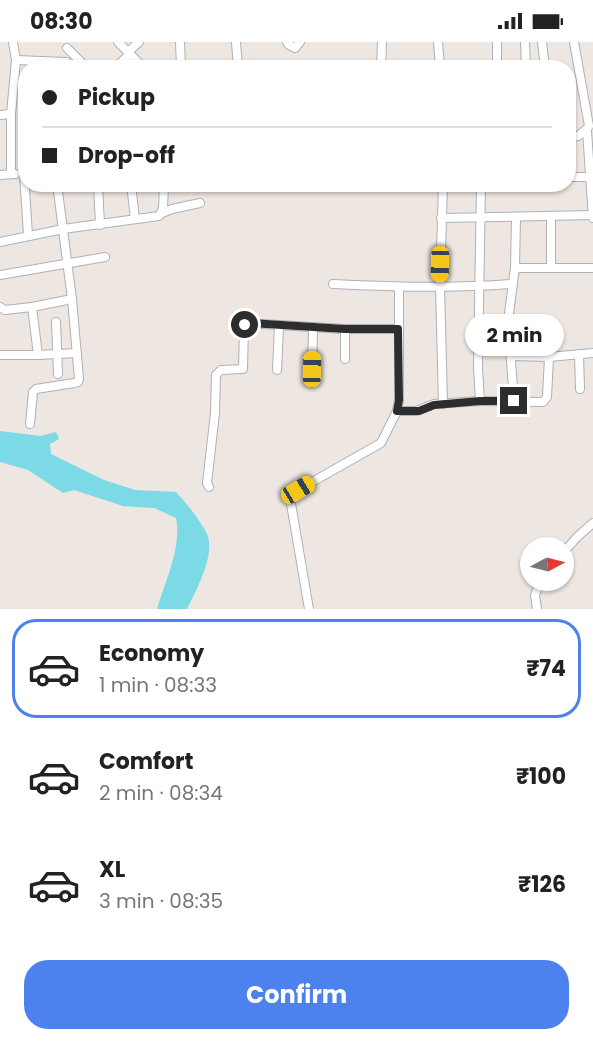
<!DOCTYPE html>
<html lang="en">
<head>
<meta charset="utf-8">
<style>
  :root { --surface:#fff; --page:#f6f6f6; --text:#222; --muted:#767676; --line:#e0e0e0; --accent:#4d82ee }
  body { margin:0; font-family:Poppins,sans-serif; background:var(--page); color:var(--text); height:100vh; display:flex; flex-direction:column; font-size:22px; white-space:nowrap }
  * { box-sizing:border-box; margin:0 }
  p { font-size:20px; color:var(--muted) }
  .icon { flex:none; width:33px; height:33px; fill:none; stroke:currentColor; stroke-width:2; stroke-linecap:round; stroke-linejoin:round }
  .map { position:relative; height:567px; overflow:hidden }
  .details { display:flex; flex-direction:column; background:var(--surface); flex:1 }
  .details>* { flex:none }
  .guide { position:absolute; left:18px; top:18px; width:558px; height:132px; border-radius:24px; box-shadow:0 2px 4px #0004; display:grid; align-content:center; height:132px; padding:0 24px; background:var(--surface) }
  .needle { width:39px; rotate:83deg }
  .buttons { position:absolute; left:520px; top:495px; display:grid; gap:12px }
  .buttons a { display:grid; place-items:center; width:54px; height:54px; border-radius:50%; background:var(--surface); box-shadow:0 2px 4px #0004; font-size:30px }
  .end { position:absolute; width:27px; height:27px; margin:-14px; border:8px solid #2d2d2d; background:#fff; box-shadow:0 0 0 3px #fff }
  .from { border-radius:50% }
  .bubble { position:absolute; height:42px; border-radius:21px; background:var(--surface); box-shadow:0 2px 4px #0004; font-size:20px; font-weight:700; line-height:42px; text-align:center }
  .car { position:absolute; width:18px; height:36px; margin:-18px -9px; border-radius:8px; box-shadow:0 0 4px 2px #0007; background:linear-gradient(#f5c518 24%,#345 0 40%,#f5c518 0 76%,#345 0 86%,#f5c518 0) }
  .guide b { display:flex; align-items:center; gap:21px; height:57px; font-size:22px }
  .guide b+b { border-top:2px solid var(--line) }
  .guide i { width:15px; height:15px; background:var(--text) }
  ul { padding:10px 0 0; list-style:none }
  li { display:flex; align-items:center; gap:18px; height:99px; margin:0 12px 9px; padding:0 12px; border:3px solid transparent; border-radius:24px }
  li div { flex:1 }
  li b { display:block; font-size:22px }
  li em { font-style:normal; font-weight:700 }
  li.current { border-color:var(--accent) }
  li>.icon { width:54px; height:54px; stroke-width:1.5 }
  .primary-button { display:flex; gap:12px; margin-top:auto; padding:12px 24px }
  .primary-button a { flex:1; height:69px; border-radius:24px; background:var(--accent); color:#fff; font-size:24px; font-weight:700; line-height:69px; text-align:center }
  .status { display:flex; justify-content:space-between; align-items:center; height:42px; padding:0 30px; background:var(--surface); direction:ltr }
  .status svg { height:16px; fill:currentColor }
  .map>svg:first-child { display:block }
  .water { fill:#7cdae7 }
  .lines { fill:none; stroke-linecap:round; stroke-linejoin:round }
  .minor-casing { stroke:#adb1b8; stroke-width:10 }
  .minor { stroke:#fff; stroke-width:8 }
  .route { stroke:#2d2d2d; stroke-width:8 }
</style>
</head>
<body>
<div class="status"><b>08:30</b><svg viewBox="0 0 49 12"><path d="M0 12V9h3v3zM5 12V6h3v6zM10 12V3h3v9zM15 12V0h3v12zM26 1h20v11H26zM47 4h2v5h-2z"/></svg></div>
<div class="map">
<svg width="593" height="567" viewBox="0 0 593 567">
  <rect width="100%" height="100%" fill="#ede6e1"/>
  <path class="water" d="M 0,389 L 41,394 L 56,390 L 59,397 L 50,402 L 51,412 L 104,438 L 135,448 L 176,450 C 186,461 201,479 207,492 C 216,512 196,549 187,567 L 157,567 C 165,540 182,504 176,476 L 154,466 L 123,464 L 74,448 L 63,451 L 28,428 L 0,420 Z"/>
  <g class="lines">
    <g class="minor-casing">
      <g id="minor">
        <polyline points="118,0 144,26"/>
        <polyline points="180,0 181,26"/>
        <polyline points="236,0 238,26"/>
        <polyline points="287,0 289,3 295,6 300,0"/>
        <polyline points="438,0 440,26"/>
        <polyline points="497,0 497,26"/>
        <polyline points="525,0 526,26"/>
        <polyline points="542,0 545,26"/>
        <polyline points="574,0 589,84"/>
        <polyline points="67,6 87,26"/>
        <polyline points="128,10 139,0"/>
        <polyline points="16,18 66,20"/>
        <polyline points="115,26 130,12"/>
        <polyline points="381,26 382,0"/>
        <polyline points="0,73 11,72"/>
        <polyline points="587,89 593,176"/>
        <polyline points="568,96 578,94 587,87"/>
        <polyline points="11,132 11,72 16,18 13,0"/>
        <polyline points="24,132 28,193"/>
        <polyline points="0,133 15,132"/>
        <polyline points="568,135 589,135"/>
        <polyline points="98,142 100,183"/>
        <polyline points="131,142 135,177"/>
        <polyline points="443,142 440,245 443,362"/>
        <polyline points="481,142 478,326 480,359 543,360 547,355 549,315 593,311"/>
        <polyline points="162,171 172,167 200,161"/>
        <polyline points="551,174 551,226"/>
        <polyline points="441,176 592,173"/>
        <polyline points="516,176 515,226 593,226"/>
        <polyline points="0,200 63,187 159,174 163,167 164,142"/>
        <polyline points="0,233 105,215"/>
        <path d="M 333,242 C 392,245 452,247 511,242"/>
        <polyline points="0,265 5,268 32,265"/>
        <polyline points="56,280 58,332"/>
        <polyline points="345,287 345,317"/>
        <polyline points="579,312 580,347"/>
        <polyline points="0,313 38,313 32,265 72,257"/>
        <polyline points="38,313 77,311"/>
        <polyline points="511,314 549,315"/>
        <polyline points="312,327 313,286"/>
        <polyline points="277,328 279,284"/>
        <polyline points="514,359 508,279 515,226"/>
        <polyline points="397,369 416,369 434,362 480,359"/>
        <polyline points="30,382 33,350 36,347 74,341 78,340 79,337 72,257 57,142"/>
        <polyline points="209,445 207,441 215,371 216,333 221,328 243,327 244,286 247,281 345,287 398,287"/>
        <polyline points="564,510 577,495 593,481"/>
        <polyline points="309,567 290,456 298,448 381,401 397,369 399,358 399,245"/>
        <polyline points="537,567 535,553 541,538"/>
      </g>
    </g>
    <use href="#minor" class="minor"/>
  </g>
  <g class="lines">
    <polyline class="route" points="245,283 250,281 345,287 398,287 399,358 397,369 419,369 434,363 480,359 514,359"/>
  </g>
</svg>
<div class="buttons">
<a><svg class="needle" viewBox="-14 -14 28 28"><path d="M0-13l5 13h-10z" fill="#e53935"/><path d="M0 13l5-13h-10z" fill="#767676"/></svg></a>
</div>
<i class="end from" style="left:245px;top:283px"></i>
<i class="end" style="left:514px;top:359px"></i>
<div class="bubble" style="left:465px;top:272px;width:99px">2 min</div>
<i class="car" style="left:440px;top:222px;rotate:181deg"></i>
<i class="car" style="left:312px;top:327px;rotate:1deg"></i>
<i class="car" style="left:298px;top:448px;rotate:59deg"></i>
<div class="guide">
<b><i class="from"></i>Pickup</b>
<b><i></i>Drop-off</b>
</div>
</div>
<section class="details">
<ul>
<li class="current"><svg class="icon" aria-label="car" viewBox="0 0 24 24"><path d="M5 17H2v-5l4-1 3-4h7l3 4 3 1v5h-3M9 17h6M6 11h13"/><circle cx="7" cy="17" r="2"/><circle cx="17" cy="17" r="2"/></svg><div><b>Economy</b><p>1 min · 08:33</p></div><em>₹74</em></li>
<li><svg class="icon" aria-label="car" viewBox="0 0 24 24"><path d="M5 17H2v-5l4-1 3-4h7l3 4 3 1v5h-3M9 17h6M6 11h13"/><circle cx="7" cy="17" r="2"/><circle cx="17" cy="17" r="2"/></svg><div><b>Comfort</b><p>2 min · 08:34</p></div><em>₹100</em></li>
<li><svg class="icon" aria-label="car" viewBox="0 0 24 24"><path d="M5 17H2v-5l4-1 3-4h7l3 4 3 1v5h-3M9 17h6M6 11h13"/><circle cx="7" cy="17" r="2"/><circle cx="17" cy="17" r="2"/></svg><div><b>XL</b><p>3 min · 08:35</p></div><em>₹126</em></li>
</ul>
<div class="primary-button"><a>Confirm</a></div>
</section>
</body>
</html>
